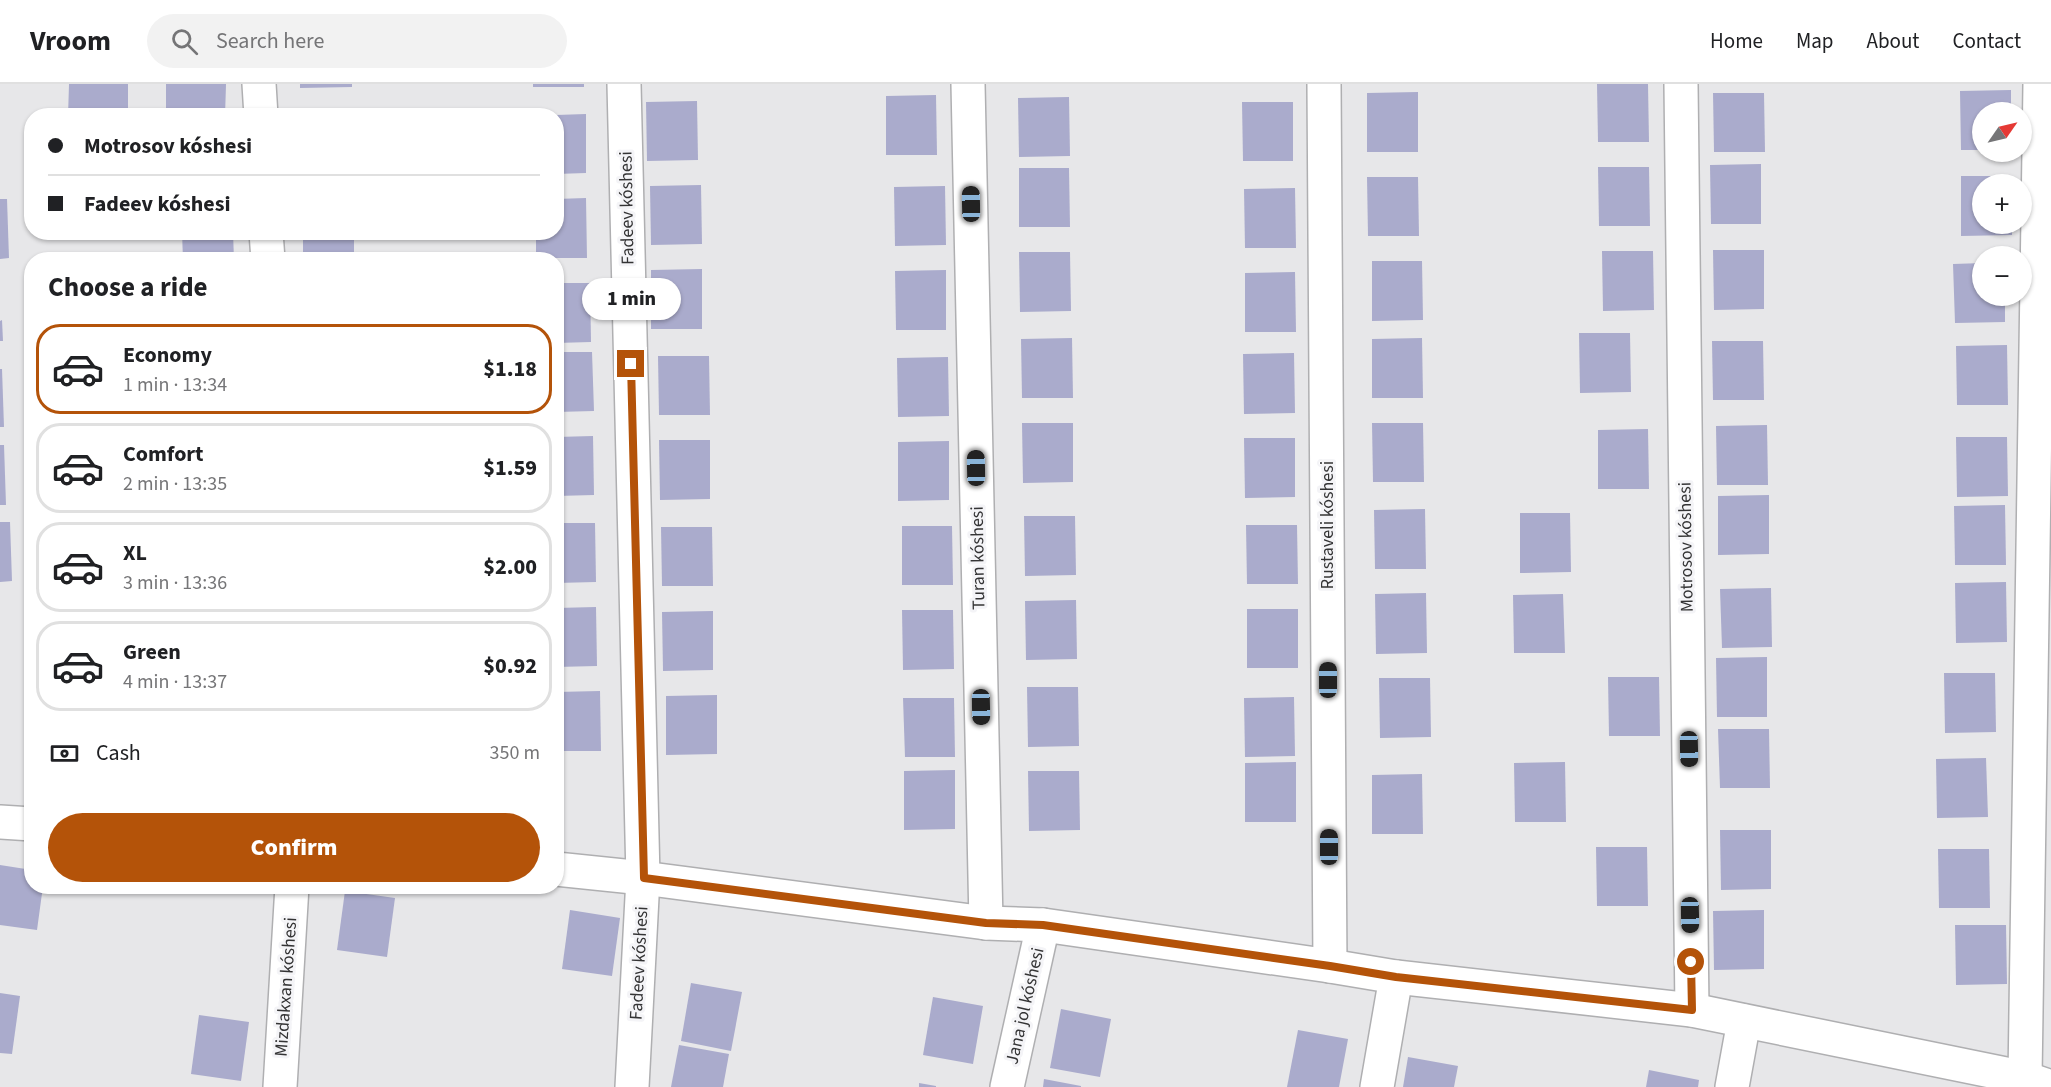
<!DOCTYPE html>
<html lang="en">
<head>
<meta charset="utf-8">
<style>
  :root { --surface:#fff; --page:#f2f2f2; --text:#202124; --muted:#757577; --line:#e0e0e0; --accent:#b45309 }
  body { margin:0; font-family:"Source Sans 3",sans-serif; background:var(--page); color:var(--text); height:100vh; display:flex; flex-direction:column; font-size:22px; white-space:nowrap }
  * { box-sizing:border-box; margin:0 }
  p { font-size:20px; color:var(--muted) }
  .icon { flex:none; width:33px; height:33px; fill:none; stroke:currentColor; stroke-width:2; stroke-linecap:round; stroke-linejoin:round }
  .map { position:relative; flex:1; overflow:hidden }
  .details { position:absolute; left:24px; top:168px; width:540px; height:642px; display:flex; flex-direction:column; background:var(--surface); border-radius:24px; box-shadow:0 2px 4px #0004 }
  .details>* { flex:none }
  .hud { position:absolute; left:24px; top:24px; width:540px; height:132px; border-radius:24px; box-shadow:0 2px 4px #0004; display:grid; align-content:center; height:132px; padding:0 24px; background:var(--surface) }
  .needle { width:39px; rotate:56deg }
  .controls { position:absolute; left:1972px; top:18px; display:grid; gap:12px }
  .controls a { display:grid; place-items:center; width:60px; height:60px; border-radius:50%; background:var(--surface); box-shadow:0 2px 4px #0004; font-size:30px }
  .end { position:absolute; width:27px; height:27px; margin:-14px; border:8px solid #b45309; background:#fff; box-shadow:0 0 0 3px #fff }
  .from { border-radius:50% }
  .bubble { position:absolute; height:42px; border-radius:21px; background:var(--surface); box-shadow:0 2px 4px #0004; font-size:20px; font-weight:800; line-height:42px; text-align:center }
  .car { position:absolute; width:18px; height:36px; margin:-18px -9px; border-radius:8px; box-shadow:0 0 4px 2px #0007; background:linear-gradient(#222 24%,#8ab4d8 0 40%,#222 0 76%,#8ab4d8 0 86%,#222 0) }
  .hud b { display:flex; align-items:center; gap:21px; height:57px; font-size:22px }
  .hud b+b { border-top:2px solid var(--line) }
  .hud i { width:15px; height:15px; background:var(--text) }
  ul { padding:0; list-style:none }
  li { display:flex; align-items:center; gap:18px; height:90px; margin:0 12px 9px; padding:0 12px; border:3px solid var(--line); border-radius:24px }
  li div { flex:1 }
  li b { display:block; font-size:22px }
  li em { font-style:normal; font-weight:800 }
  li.selected { border-color:var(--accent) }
  li>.icon { width:54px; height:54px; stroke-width:1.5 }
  h2 { padding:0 24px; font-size:27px; line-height:72px }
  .pay { display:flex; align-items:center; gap:15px; height:66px; padding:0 24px; font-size:22px }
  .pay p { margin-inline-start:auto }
  .cta { display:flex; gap:12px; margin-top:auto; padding:12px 24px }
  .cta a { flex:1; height:69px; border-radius:36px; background:var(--accent); color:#fff; font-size:24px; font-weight:800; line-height:69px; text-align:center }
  header { display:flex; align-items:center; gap:36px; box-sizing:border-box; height:84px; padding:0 30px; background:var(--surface); border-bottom:2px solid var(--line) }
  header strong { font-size:28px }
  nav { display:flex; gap:33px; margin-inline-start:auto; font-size:21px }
  .search { width:420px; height:54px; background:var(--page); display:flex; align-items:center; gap:15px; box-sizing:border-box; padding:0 21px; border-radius:33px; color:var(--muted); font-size:22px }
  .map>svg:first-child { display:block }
  .building { fill:#aaabcc }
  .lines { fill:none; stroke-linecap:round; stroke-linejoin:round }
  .minor-casing { stroke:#afafb1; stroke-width:36 }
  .minor { stroke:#fff; stroke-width:33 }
  .route { stroke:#b45309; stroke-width:8 }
  .labels { text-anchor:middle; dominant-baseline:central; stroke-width:6; stroke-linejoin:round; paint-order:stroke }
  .street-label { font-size:18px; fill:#343435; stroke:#f4f4f7 }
</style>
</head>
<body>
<header>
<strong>Vroom</strong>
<div class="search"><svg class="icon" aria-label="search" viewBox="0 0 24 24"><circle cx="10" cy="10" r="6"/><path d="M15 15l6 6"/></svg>Search here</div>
<nav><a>Home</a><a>Map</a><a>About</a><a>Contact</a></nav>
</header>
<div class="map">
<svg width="2051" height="1003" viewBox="0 0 2051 1003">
  <rect width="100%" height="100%" fill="#e7e7e9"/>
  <g class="building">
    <polygon points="69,0 128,0 128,32 68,32"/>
    <polygon points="166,0 226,0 225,32 166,32"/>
    <polygon points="300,0 352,0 352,3 300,4"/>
    <rect x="533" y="0" width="51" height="3"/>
    <polygon points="1597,0 1648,0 1649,58 1598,58"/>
    <polygon points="2011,6 2011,28 1983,28 1983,66 1961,66 1960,7"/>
    <polygon points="1418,8 1418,68 1367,68 1367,9"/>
    <polygon points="1713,9 1764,9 1765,68 1714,68"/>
    <polygon points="936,11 937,71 886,71 886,12"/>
    <polygon points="1069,13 1070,72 1019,73 1018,14"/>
    <polygon points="697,17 698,76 647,77 646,18"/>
    <polygon points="1242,18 1293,18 1293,77 1243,77"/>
    <polygon points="586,30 586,89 556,90 556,31"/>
    <polygon points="1761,80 1761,140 1711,140 1710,81"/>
    <polygon points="1598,83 1649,83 1650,142 1599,142"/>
    <polygon points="1019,84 1069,84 1070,143 1019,143"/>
    <polygon points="1961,92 2011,92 2011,100 1983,100 1983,140 2012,140 2012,151 1961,152"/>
    <polygon points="1367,93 1418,93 1419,152 1368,152"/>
    <polygon points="701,101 702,160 651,161 650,102"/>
    <polygon points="945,102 946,161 895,162 894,103"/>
    <polygon points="1295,104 1296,164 1245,164 1244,105"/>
    <polygon points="586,114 587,174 536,174 536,148 556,148 556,115"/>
    <polygon points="0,115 7,115 9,174 0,175"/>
    <polygon points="182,148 233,148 234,176 183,176"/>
    <rect x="303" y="148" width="51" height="27"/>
    <polygon points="1713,166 1764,166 1764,225 1714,226"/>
    <polygon points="1602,167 1653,167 1654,226 1603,227"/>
    <polygon points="1019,168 1070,168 1071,227 1020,228"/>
    <polygon points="1372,177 1422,177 1423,236 1372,237"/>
    <polygon points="1983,179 1983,212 2005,212 2005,238 1955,239 1953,180"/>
    <polygon points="702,185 702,245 651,245 651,186"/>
    <polygon points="946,186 946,246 896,246 895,187"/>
    <polygon points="1295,188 1296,248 1245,248 1245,189"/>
    <polygon points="556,199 590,199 591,258 556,259"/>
    <polygon points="2,236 3,257 0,257 0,237"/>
    <polygon points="1579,249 1630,249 1631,308 1580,309"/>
    <polygon points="1072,254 1073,314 1022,314 1021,255"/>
    <polygon points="1422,254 1423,314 1372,314 1372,255"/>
    <polygon points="1712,257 1763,257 1764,316 1713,316"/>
    <polygon points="2007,261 2008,321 1957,321 1956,262"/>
    <polygon points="556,268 592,268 594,327 556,328"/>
    <polygon points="1294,269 1295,329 1244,330 1243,270"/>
    <polygon points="658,272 709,272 710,331 659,331"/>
    <polygon points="948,273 949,332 898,333 897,274"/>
    <polygon points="0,285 2,285 4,343 0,343"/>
    <polygon points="1022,339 1073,339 1073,398 1023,399"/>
    <polygon points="1372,339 1423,339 1424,398 1373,398"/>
    <polygon points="1767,341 1768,401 1717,401 1716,342"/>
    <polygon points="1648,345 1649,405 1598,405 1598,346"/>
    <polygon points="593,352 594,411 556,412 556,353"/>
    <polygon points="1956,353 2007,353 2008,412 1957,413"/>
    <polygon points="1244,354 1295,354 1295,413 1245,414"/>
    <polygon points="659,356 710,356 710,415 660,416"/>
    <polygon points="949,357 949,416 898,417 898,358"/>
    <polygon points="0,361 4,361 6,421 0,421"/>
    <polygon points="1769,411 1769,470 1718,471 1718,412"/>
    <polygon points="2005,421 2006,481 1955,481 1954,422"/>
    <polygon points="1425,425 1426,485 1375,485 1374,426"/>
    <polygon points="1520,429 1570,429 1571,488 1520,489"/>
    <polygon points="1024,432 1075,432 1076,491 1025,492"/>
    <polygon points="0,438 10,438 12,497 0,498"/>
    <polygon points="556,439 595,439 596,498 556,499"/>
    <polygon points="1246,441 1297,441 1298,500 1247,500"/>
    <polygon points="902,442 952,442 953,501 902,501"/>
    <polygon points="661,443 712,443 713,502 662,502"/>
    <polygon points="2006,498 2007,558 1956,559 1955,499"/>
    <polygon points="1771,504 1772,563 1722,564 1720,505"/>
    <polygon points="1426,509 1427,569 1376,570 1375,510"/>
    <polygon points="1563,510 1565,569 1514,569 1513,511"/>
    <polygon points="1076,516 1077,575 1026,576 1025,517"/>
    <polygon points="596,523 597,582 556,583 556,524"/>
    <rect x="1247" y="525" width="51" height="59"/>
    <polygon points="902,526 953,526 954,585 903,586"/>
    <polygon points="713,527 713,586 663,587 662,528"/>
    <polygon points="1767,573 1767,633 1717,633 1716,574"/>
    <polygon points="1944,589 1995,589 1996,648 1945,649"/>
    <polygon points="1608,593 1659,593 1660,652 1609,652"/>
    <polygon points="1379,594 1430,594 1431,653 1380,654"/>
    <polygon points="1027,603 1078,603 1079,662 1028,663"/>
    <polygon points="600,607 601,667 556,667 556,608"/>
    <polygon points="717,611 717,670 666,671 666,612"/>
    <polygon points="1294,613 1295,672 1245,673 1244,614"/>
    <polygon points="903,614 954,614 955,673 905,673"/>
    <polygon points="1718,645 1769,645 1770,704 1720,704"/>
    <polygon points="1986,674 1988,733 1937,734 1936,675"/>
    <polygon points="1296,678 1296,738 1245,738 1245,679"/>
    <polygon points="1565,678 1566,738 1515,738 1514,679"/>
    <polygon points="955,686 955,745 904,746 904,687"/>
    <polygon points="1028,687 1079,687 1080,746 1029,747"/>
    <polygon points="1422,690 1423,750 1372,750 1372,691"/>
    <polygon points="1720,746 1771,746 1771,805 1721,806"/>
    <polygon points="1596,763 1647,763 1648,822 1597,822"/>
    <polygon points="1938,765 1989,765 1990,824 1939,824"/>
    <polygon points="0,781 32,786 32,802 43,802 37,846 0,841"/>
    <polygon points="345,807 395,814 387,873 337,866"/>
    <polygon points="570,826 620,834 612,892 562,885"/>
    <polygon points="1764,826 1764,885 1714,886 1713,827"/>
    <polygon points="1955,841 2006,841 2007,900 1956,901"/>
    <polygon points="691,899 742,908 731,967 681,957"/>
    <polygon points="0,909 20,912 12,970 0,969"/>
    <polygon points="933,913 983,922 973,980 923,971"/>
    <polygon points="1061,925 1111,935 1100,993 1050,984"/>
    <polygon points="199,931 249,938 241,997 191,990"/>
    <polygon points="1298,946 1348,955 1339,1003 1287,1003"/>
    <polygon points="679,961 729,970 723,1003 671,1003"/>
    <polygon points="1408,973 1458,982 1454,1003 1403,1003"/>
    <polygon points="1649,986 1699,996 1698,1003 1646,1003"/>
    <polygon points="1044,995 1081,1002 1081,1003 1043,1003"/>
    <polygon points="919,999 936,1002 936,1003 919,1003"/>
  </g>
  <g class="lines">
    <g class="minor-casing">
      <g id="minor">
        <polyline points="259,0 261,32"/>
        <polyline points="624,0 643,794 632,1003"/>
        <polyline points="968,0 986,839"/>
        <polyline points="1324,0 1330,882"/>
        <polyline points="1681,0 1692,926"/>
        <polyline points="266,148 268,176"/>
        <polyline points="0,738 32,740"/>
        <polyline points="556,785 643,794 986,839 1043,841 1330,882 1396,893 1692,926 2025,994 2051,1003"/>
        <polyline points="2025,994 2040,0"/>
        <polyline points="280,1003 292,802"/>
        <polyline points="1007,1003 1043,841"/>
        <polyline points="1377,1003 1396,893"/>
        <polyline points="1732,1003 1744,937"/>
      </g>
    </g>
    <use href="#minor" class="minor"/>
  </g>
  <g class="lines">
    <polyline class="route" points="631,280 644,794 986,839 1043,841 1330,882 1396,893 1692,926 1691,878"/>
  </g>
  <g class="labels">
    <g class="street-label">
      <text transform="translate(627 124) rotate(-91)">Fadeev kóshesi</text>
      <text transform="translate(1327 441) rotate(-90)">Rustaveli kóshesi</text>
      <text transform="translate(1686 463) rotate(-91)">Motrosov kóshesi</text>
      <text transform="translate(978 474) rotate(-91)">Turan kóshesi</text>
      <text transform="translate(639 879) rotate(-87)">Fadeev kóshesi</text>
      <text transform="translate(286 903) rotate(-86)">Mizdakxan kóshesi</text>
      <text transform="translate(1025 922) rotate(-77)">Jana jol kóshesi</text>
    </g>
  </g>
</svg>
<div class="controls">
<a><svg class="needle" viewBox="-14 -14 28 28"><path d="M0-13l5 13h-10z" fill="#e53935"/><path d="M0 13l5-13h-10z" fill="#757577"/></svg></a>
<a>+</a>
<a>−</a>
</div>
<i class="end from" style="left:1691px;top:878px"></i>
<i class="end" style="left:631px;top:280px"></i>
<div class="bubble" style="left:582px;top:194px;width:99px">1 min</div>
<i class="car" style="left:971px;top:120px;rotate:359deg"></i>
<i class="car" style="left:976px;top:384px;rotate:359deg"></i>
<i class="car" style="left:1328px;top:596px;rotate:0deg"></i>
<i class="car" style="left:981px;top:623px;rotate:179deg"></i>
<i class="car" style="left:1689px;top:665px;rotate:179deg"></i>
<i class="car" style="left:1329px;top:763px;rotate:0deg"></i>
<i class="car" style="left:1690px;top:831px;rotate:179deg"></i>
<div class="hud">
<b><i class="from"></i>Motrosov kóshesi</b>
<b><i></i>Fadeev kóshesi</b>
</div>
<section class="details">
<h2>Choose a ride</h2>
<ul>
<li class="selected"><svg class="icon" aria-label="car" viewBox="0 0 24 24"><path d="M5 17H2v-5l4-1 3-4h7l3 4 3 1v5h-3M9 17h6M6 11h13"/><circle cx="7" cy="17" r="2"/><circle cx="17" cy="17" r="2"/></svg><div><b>Economy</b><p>1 min · 13:34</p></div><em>$1.18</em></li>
<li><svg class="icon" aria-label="car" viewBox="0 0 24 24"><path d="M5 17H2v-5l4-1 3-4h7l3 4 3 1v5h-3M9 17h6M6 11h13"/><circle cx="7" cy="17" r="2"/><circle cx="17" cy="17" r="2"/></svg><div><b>Comfort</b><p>2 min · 13:35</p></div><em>$1.59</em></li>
<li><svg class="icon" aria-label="car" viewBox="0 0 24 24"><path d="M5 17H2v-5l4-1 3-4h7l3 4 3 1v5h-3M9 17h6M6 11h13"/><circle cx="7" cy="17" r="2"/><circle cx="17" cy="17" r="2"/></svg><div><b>XL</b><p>3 min · 13:36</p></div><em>$2.00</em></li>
<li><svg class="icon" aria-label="car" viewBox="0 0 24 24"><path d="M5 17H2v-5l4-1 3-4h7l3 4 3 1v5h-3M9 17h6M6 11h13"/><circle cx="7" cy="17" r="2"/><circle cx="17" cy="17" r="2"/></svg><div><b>Green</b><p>4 min · 13:37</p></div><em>$0.92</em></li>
</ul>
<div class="pay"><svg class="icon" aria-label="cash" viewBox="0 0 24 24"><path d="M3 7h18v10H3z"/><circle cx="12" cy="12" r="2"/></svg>Cash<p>350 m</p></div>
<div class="cta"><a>Confirm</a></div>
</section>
</div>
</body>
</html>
